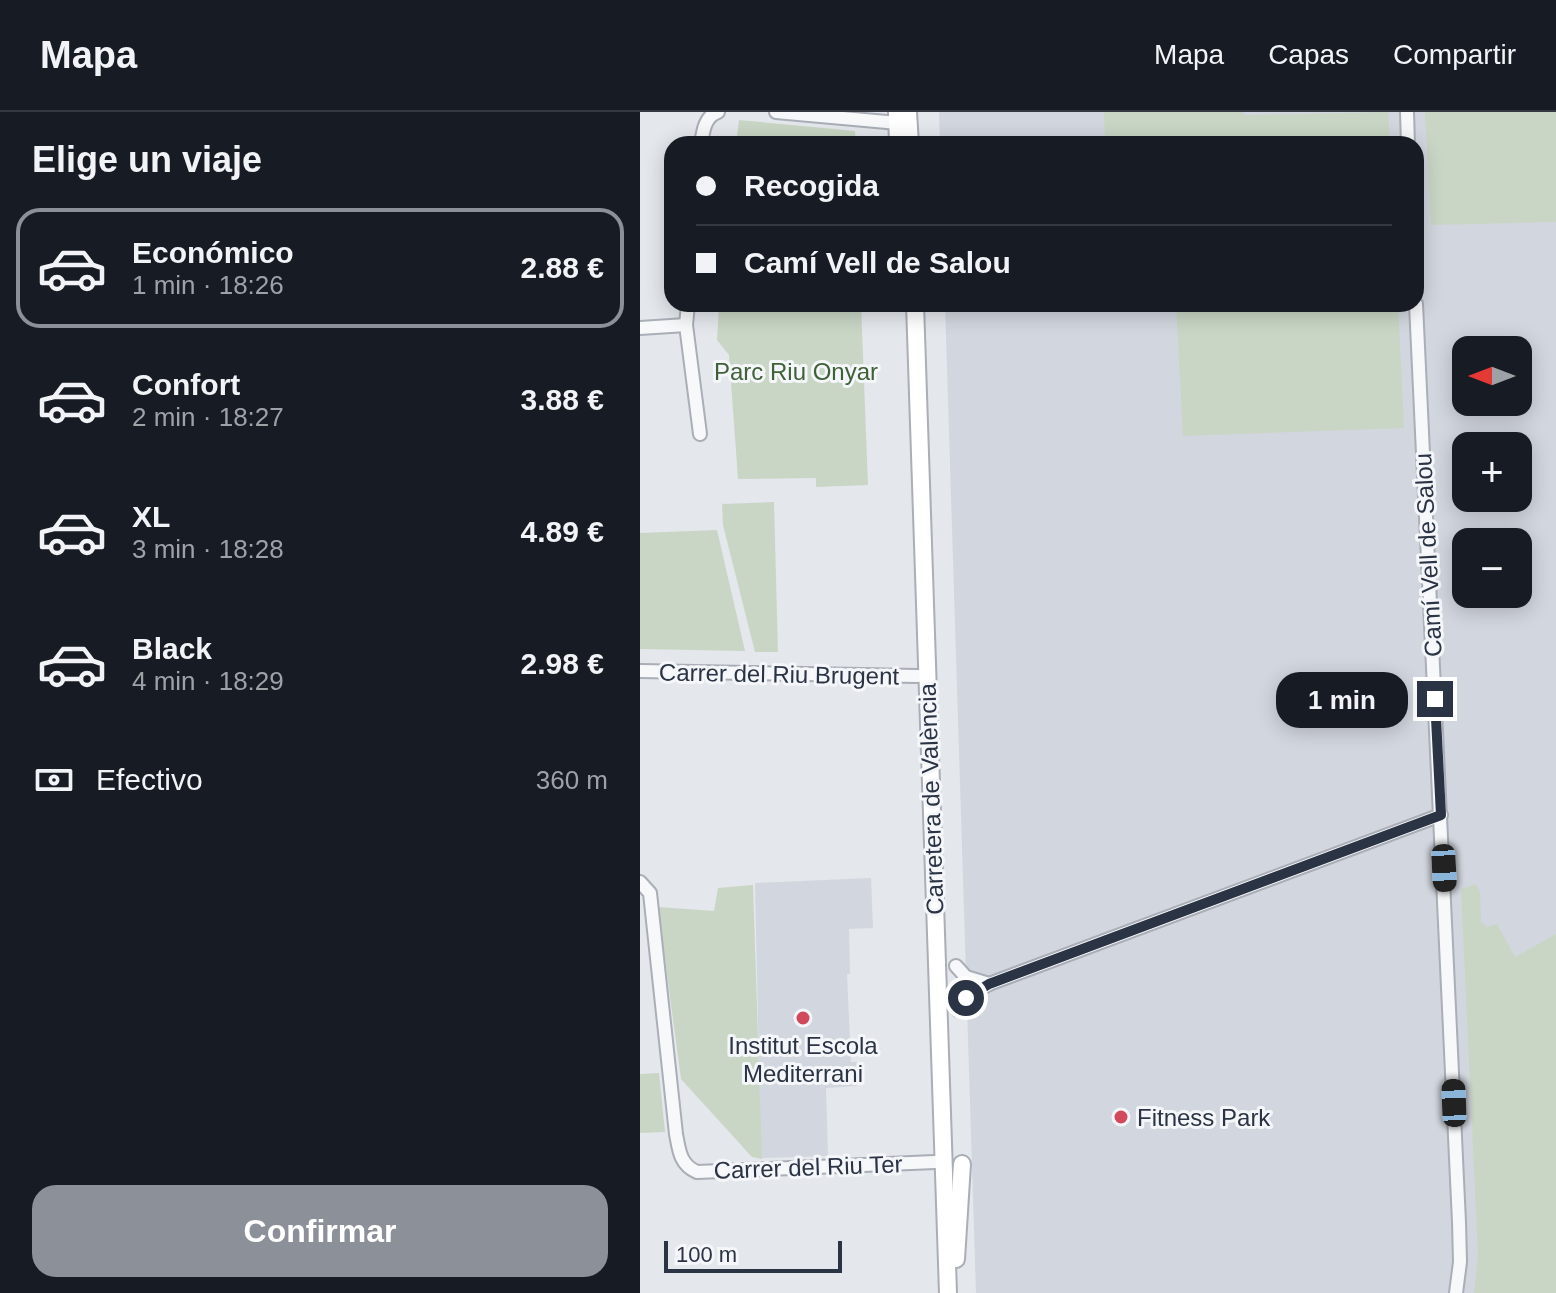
<!DOCTYPE html>
<html lang="es">
<head>
<meta charset="utf-8">
<style>
  :root { --surface:#171b24; --page:#20242c; --text:#f1f3f6; --muted:#9ea1a6; --line:#363941; --accent:#8c9099 }
  body { margin:0; font-family:Arial,sans-serif; background:var(--page); color:var(--text); height:100vh; display:flex; flex-direction:column; font-size:30px; white-space:nowrap }
  * { box-sizing:border-box; margin:0 }
  p { font-size:26px; color:var(--muted) }
  .icon { flex:none; width:44px; height:44px; fill:none; stroke:currentColor; stroke-width:2; stroke-linecap:round; stroke-linejoin:round }
  .map { position:relative; flex:1; overflow:hidden }
  .panel { display:flex; flex-direction:column; background:var(--surface); width:640px }
  .panel>* { flex:none }
  .banner { position:absolute; left:24px; top:24px; width:760px; height:176px; border-radius:24px; box-shadow:0 4px 20px #0003; display:grid; align-content:center; height:176px; padding:0 32px; background:var(--surface) }
  .needle { width:52px; rotate:270deg }
  .controls { position:absolute; left:812px; top:224px; display:grid; gap:16px }
  .controls a { display:grid; place-items:center; width:80px; height:80px; border-radius:16px; background:var(--surface); box-shadow:0 4px 20px #0003; font-size:40px }
  .scale { position:absolute; left:24px; bottom:20px; width:178px; box-sizing:border-box; padding-left:8px; border:4px solid #2b3445; border-top:0; font-size:22px; line-height:28px; white-space:nowrap; color:#2b3445; -webkit-text-stroke:6px #f4f6f9; paint-order:stroke }
  .end { position:absolute; width:36px; height:36px; margin:-18px; border:10px solid #2b3445; background:#fff; box-shadow:0 0 0 4px #fff }
  .from { border-radius:50% }
  .bubble { position:absolute; height:56px; border-radius:24px; background:var(--surface); box-shadow:0 4px 20px #0003; font-size:26px; font-weight:600; line-height:56px; text-align:center }
  .car { position:absolute; width:24px; height:48px; margin:-24px -12px; border-radius:10px; box-shadow:0 0 6px 2px #0007; background:linear-gradient(#222 24%,#8ab4d8 0 40%,#222 0 76%,#8ab4d8 0 86%,#222 0) }
  .banner b { display:flex; align-items:center; gap:28px; height:76px; font-size:30px }
  .banner b+b { border-top:2px solid var(--line) }
  .banner i { width:20px; height:20px; background:var(--text) }
  ul { padding:0; list-style:none }
  li { display:flex; align-items:center; gap:24px; height:120px; margin:0 16px 12px; padding:0 16px; border:4px solid transparent; border-radius:24px }
  li div { flex:1 }
  li b { display:block; font-size:30px }
  li em { font-style:normal; font-weight:600 }
  li.selected { border-color:var(--accent) }
  li>.icon { width:72px; height:72px; stroke-width:1.5 }
  h2 { padding:0 32px; font-size:36px; line-height:96px }
  .pay { display:flex; align-items:center; gap:20px; height:88px; padding:0 32px; font-size:30px }
  .pay p { margin-inline-start:auto }
  .action { display:flex; gap:16px; margin-top:auto; padding:16px 32px }
  .action a { flex:1; height:92px; border-radius:24px; background:var(--accent); color:#fff; font-size:32px; font-weight:600; line-height:92px; text-align:center }
  header { display:flex; align-items:center; gap:48px; box-sizing:border-box; height:112px; padding:0 40px; background:var(--surface); border-bottom:2px solid var(--line) }
  header strong { font-size:38px }
  nav { display:flex; gap:44px; margin-inline-start:auto; font-size:28px }
  main { display:flex; flex:1; min-height:0 }
  .map>svg:first-child { display:block }
  .built { fill:#d2d6de; fill-rule:evenodd }
  .green { fill:#c9d6c5 }
  .lines { fill:none; stroke-linecap:round; stroke-linejoin:round }
  .street-casing { stroke:#a9aeb7; stroke-width:16 }
  .secondary-casing { stroke:#a9aeb7; stroke-width:20 }
  .street { stroke:#f7f8fa; stroke-width:12 }
  .secondary { stroke:#fff; stroke-width:16 }
  .route { stroke:#2b3445; stroke-width:10 }
  .poi-dot { fill:#d1495b; stroke:#f4f6f9; stroke-width:3 }
  .labels { text-anchor:middle; dominant-baseline:central; stroke-width:6; stroke-linejoin:round; paint-order:stroke }
  .park-label { font-size:24px; fill:#3f6138; stroke:#f4f6f9 }
  .street-label { font-size:24px; fill:#2b3445; stroke:#f4f6f9 }
  .poi-label { font-size:24px; fill:#2b3445; stroke:#f4f6f9 }
</style>
</head>
<body>
<header>
<strong>Mapa</strong>
<nav><a>Mapa</a><a>Capas</a><a>Compartir</a></nav>
</header>
<main>
<section class="panel">
<h2>Elige un viaje</h2>
<ul>
<li class="selected"><svg class="icon" aria-label="car" viewBox="0 0 24 24"><path d="M5 17H2v-5l4-1 3-4h7l3 4 3 1v5h-3M9 17h6M6 11h13"/><circle cx="7" cy="17" r="2"/><circle cx="17" cy="17" r="2"/></svg><div><b>Económico</b><p>1 min · 18:26</p></div><em>2.88 €</em></li>
<li><svg class="icon" aria-label="car" viewBox="0 0 24 24"><path d="M5 17H2v-5l4-1 3-4h7l3 4 3 1v5h-3M9 17h6M6 11h13"/><circle cx="7" cy="17" r="2"/><circle cx="17" cy="17" r="2"/></svg><div><b>Confort</b><p>2 min · 18:27</p></div><em>3.88 €</em></li>
<li><svg class="icon" aria-label="car" viewBox="0 0 24 24"><path d="M5 17H2v-5l4-1 3-4h7l3 4 3 1v5h-3M9 17h6M6 11h13"/><circle cx="7" cy="17" r="2"/><circle cx="17" cy="17" r="2"/></svg><div><b>XL</b><p>3 min · 18:28</p></div><em>4.89 €</em></li>
<li><svg class="icon" aria-label="car" viewBox="0 0 24 24"><path d="M5 17H2v-5l4-1 3-4h7l3 4 3 1v5h-3M9 17h6M6 11h13"/><circle cx="7" cy="17" r="2"/><circle cx="17" cy="17" r="2"/></svg><div><b>Black</b><p>4 min · 18:29</p></div><em>2.98 €</em></li>
</ul>
<div class="pay"><svg class="icon" aria-label="cash" viewBox="0 0 24 24"><path d="M3 7h18v10H3z"/><circle cx="12" cy="12" r="2"/></svg>Efectivo<p>360 m</p></div>
<div class="action"><a>Confirmar</a></div>
</section>
<div class="map">
<svg width="916" height="1181" viewBox="0 0 916 1181">
  <rect width="100%" height="100%" fill="#e4e7ec"/>
  <g class="built">
    <path d="M 299,0 L 916,0 L 916,1181 L 336,1181 L 305,192 L 776,192 L 776,32 L 300,32 ZM 826,238 L 878,238 L 878,290 L 826,290 ZM 826,334 L 878,334 L 878,386 L 826,386 ZM 826,430 L 878,430 L 878,482 L 826,482 Z"/>
    <polygon points="231,766 233,816 209,817 210,862 207,862 211,950 217,950 217,974 186,976 188,1044 121,1046 115,771"/>
  </g>
  <g class="green">
    <polygon points="464,0 603,0 604,3 748,0 750,32 465,32"/>
    <polygon points="785,0 916,0 916,110 791,113"/>
    <polygon points="99,8 215,19 216,32 96,32"/>
    <polygon points="79,192 221,192 228,373 176,375 176,366 98,367 89,243 77,228"/>
    <polygon points="536,192 758,192 764,316 543,324"/>
    <polygon points="134,390 138,540 115,540 83,413 82,392"/>
    <polygon points="77,418 105,539 0,537 0,421"/>
    <polygon points="836,772 840,781 841,810 847,815 857,812 875,845 916,822 916,1181 834,1181 838,1143 821,777"/>
    <polygon points="113,773 122,1047 112,1045 41,967 18,795 74,799 78,776"/>
    <polygon points="19,961 25,1020 0,1021 0,962"/>
  </g>
  <g class="lines">
    <g class="street-casing">
      <g id="street">
        <polyline points="136,0 258,11"/>
        <polyline points="767,0 768,32"/>
        <path d="M 61,32 C 63,19 65,4 78,0"/>
        <polyline points="48,192 46,213 60,322"/>
        <polyline points="776,192 819,1110 820,1150 816,1181"/>
        <polyline points="0,216 46,213"/>
        <polyline points="0,559 278,564"/>
        <path d="M 0,770 L 10,781 L 36,1022 C 39,1038 40,1053 57,1060 L 295,1050"/>
        <polyline points="316,854 326,865 349,872 326,886 318,898"/>
        <polyline points="349,872 801,703"/>
      </g>
    </g>
    <g class="secondary-casing">
      <g id="secondary">
        <polyline points="257,0 258,32"/>
        <polyline points="268,0 270,32"/>
        <polyline points="275,192 308,1181"/>
        <polyline points="316,1147 322,1052"/>
      </g>
    </g>
    <use href="#street" class="street"/>
    <use href="#secondary" class="secondary"/>
  </g>
  <g class="lines">
    <polyline class="route" points="326,886 349,872 801,703 795,587"/>
  </g>
  <g class="poi-dot">
    <circle cx="163" cy="906" r="8"/>
    <circle cx="481" cy="1005" r="8"/>
  </g>
  <g class="labels">
    <g class="park-label">
      <text x="156" y="259">Parc Riu Onyar</text>
    </g>
    <g class="street-label">
      <text transform="translate(788 443) rotate(-93)">Camí Vell de Salou</text>
      <text transform="translate(139 562) rotate(1)">Carrer del Riu Brugent</text>
      <text transform="translate(291 687) rotate(-92)">Carretera de València</text>
      <text transform="translate(168 1055) rotate(-2)">Carrer del Riu Ter</text>
    </g>
    <g class="poi-label">
      <text x="163" y="933">Institut Escola<tspan x="163" dy="28">Mediterrani</tspan></text>
      <text x="497" y="1005" text-anchor="start">Fitness Park</text>
    </g>
  </g>
</svg>
<div class="controls">
<a><svg class="needle" viewBox="-14 -14 28 28"><path d="M0-13l5 13h-10z" fill="#e53935"/><path d="M0 13l5-13h-10z" fill="#9ea1a6"/></svg></a>
<a>+</a>
<a>−</a>
</div>
<div class="scale">100 m</div>
<i class="end from" style="left:326px;top:886px"></i>
<i class="end" style="left:795px;top:587px"></i>
<div class="bubble" style="left:636px;top:560px;width:132px">1 min</div>
<i class="car" style="left:804px;top:756px;rotate:177deg"></i>
<i class="car" style="left:814px;top:991px;rotate:358deg"></i>
<div class="banner">
<b><i class="from"></i>Recogida</b>
<b><i></i>Camí Vell de Salou</b>
</div>
</div>
</main>
</body>
</html>
